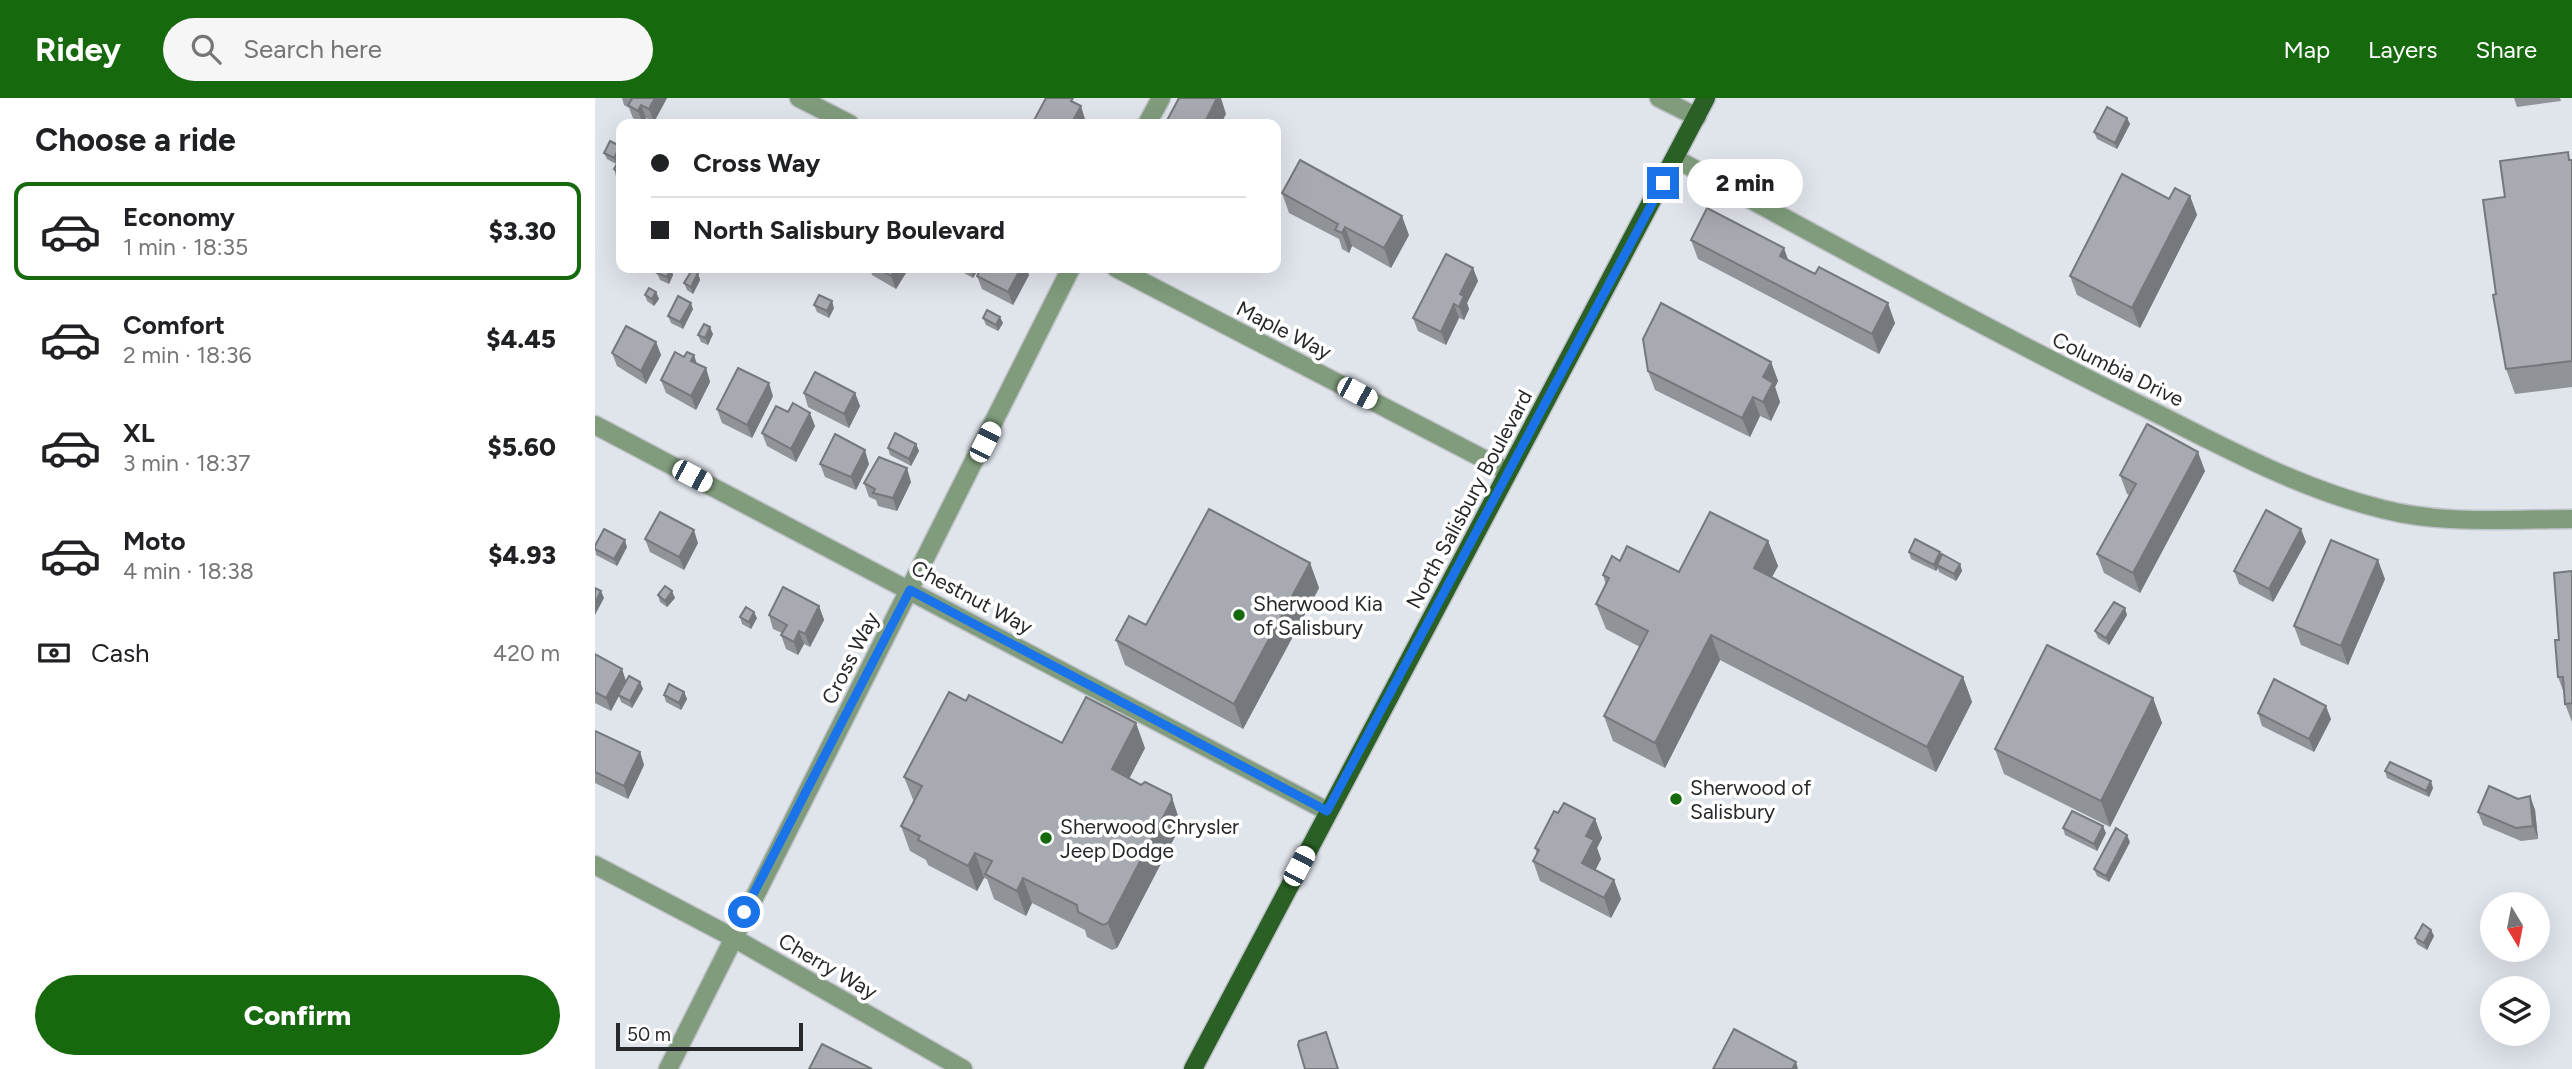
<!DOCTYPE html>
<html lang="en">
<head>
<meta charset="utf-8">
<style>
  :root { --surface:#fff; --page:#f6f6f6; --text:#202124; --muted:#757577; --line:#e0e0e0; --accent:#16690d }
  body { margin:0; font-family:Figtree,sans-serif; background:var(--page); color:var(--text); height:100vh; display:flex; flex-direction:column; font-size:26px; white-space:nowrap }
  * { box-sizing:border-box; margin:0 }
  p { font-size:23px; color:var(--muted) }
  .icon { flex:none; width:38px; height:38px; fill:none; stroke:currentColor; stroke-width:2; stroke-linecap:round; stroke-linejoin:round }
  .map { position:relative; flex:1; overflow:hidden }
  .panel { display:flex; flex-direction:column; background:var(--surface); width:595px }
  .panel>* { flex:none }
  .hud { position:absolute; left:21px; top:21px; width:665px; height:154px; border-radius:14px; box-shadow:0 7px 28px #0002; display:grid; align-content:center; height:154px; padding:0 35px; background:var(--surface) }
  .needle { width:46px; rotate:170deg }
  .buttons { position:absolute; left:1885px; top:794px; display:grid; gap:14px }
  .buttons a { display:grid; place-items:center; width:70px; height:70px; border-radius:50%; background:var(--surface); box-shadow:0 7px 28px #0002; font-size:35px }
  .scale { position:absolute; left:21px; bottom:18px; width:187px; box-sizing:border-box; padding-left:7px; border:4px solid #27282b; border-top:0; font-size:19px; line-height:24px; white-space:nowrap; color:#27282b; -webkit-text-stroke:5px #fff; paint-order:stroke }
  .end { position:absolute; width:32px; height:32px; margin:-16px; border:9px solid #1a73e8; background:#fff; box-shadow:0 0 0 4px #fff }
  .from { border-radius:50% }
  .bubble { position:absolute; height:49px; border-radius:24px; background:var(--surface); box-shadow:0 7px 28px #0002; font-size:23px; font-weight:800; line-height:49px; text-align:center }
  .car { position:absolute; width:21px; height:42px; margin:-21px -10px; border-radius:9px; box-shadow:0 0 5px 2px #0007; background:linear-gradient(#fff 24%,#345 0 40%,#fff 0 76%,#345 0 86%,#fff 0) }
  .hud b { display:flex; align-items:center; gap:24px; height:66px; font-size:26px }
  .hud b+b { border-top:2px solid var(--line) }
  .hud i { width:18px; height:18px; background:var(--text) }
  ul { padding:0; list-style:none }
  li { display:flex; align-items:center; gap:21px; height:98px; margin:0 14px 10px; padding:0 21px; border:4px solid transparent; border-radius:14px }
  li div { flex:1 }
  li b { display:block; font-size:26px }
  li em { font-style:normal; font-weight:800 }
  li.active { border-color:var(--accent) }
  li>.icon { width:63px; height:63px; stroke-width:1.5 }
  h2 { padding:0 35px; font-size:32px; line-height:84px }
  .pay { display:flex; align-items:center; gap:18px; height:77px; padding:0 35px; font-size:26px }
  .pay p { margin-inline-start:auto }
  .action { display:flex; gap:14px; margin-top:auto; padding:14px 35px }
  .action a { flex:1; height:80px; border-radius:42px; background:var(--accent); color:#fff; font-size:28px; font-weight:800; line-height:80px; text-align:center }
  header { display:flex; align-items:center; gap:42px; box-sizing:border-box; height:98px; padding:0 35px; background:var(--accent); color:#fff }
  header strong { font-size:33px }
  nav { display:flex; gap:38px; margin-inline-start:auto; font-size:24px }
  .search { width:490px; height:63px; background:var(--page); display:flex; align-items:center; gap:18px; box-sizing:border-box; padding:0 24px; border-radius:38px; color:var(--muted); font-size:26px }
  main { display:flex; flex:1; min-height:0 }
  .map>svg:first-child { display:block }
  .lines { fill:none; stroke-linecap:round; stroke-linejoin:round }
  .minor-casing { stroke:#bfc2c8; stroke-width:21 }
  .major-casing { stroke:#bfc2c8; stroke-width:21 }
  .minor { stroke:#809c7c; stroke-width:18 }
  .major { stroke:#2a6025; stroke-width:18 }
  .wall { fill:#909398 }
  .shaded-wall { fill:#75787c }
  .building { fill:#a7abb1; stroke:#75787c; stroke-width:2 }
  .route { stroke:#1a73e8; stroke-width:9 }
  .poi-dot { fill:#16690d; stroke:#fff; stroke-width:2.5 }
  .labels { text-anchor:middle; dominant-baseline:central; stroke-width:7; stroke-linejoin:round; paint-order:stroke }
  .street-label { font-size:21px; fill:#27282b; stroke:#fff }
  .poi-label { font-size:21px; fill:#27282b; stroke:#fff; text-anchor:start }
</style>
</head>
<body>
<header>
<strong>Ridey</strong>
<div class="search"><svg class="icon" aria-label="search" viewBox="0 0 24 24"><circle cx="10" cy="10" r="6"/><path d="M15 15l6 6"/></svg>Search here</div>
<nav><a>Map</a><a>Layers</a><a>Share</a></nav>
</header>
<main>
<section class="panel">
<h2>Choose a ride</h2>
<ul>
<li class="active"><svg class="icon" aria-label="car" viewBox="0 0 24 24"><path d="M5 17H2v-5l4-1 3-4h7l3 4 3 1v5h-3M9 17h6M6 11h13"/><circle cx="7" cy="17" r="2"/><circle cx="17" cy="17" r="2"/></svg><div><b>Economy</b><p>1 min · 18:35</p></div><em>$3.30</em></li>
<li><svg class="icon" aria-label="car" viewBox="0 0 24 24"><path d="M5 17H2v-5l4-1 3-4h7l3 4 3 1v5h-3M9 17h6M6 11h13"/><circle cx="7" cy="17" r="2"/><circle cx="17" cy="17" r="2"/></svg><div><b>Comfort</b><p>2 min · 18:36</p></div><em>$4.45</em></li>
<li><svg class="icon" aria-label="car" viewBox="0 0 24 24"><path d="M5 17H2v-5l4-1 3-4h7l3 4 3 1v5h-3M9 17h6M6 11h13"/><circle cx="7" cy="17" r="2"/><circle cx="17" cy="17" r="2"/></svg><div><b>XL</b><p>3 min · 18:37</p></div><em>$5.60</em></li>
<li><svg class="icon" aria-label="car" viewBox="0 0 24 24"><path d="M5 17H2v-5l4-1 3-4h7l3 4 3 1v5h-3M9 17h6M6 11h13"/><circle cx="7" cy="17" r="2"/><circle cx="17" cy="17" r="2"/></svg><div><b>Moto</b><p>4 min · 18:38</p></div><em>$4.93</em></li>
</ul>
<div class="pay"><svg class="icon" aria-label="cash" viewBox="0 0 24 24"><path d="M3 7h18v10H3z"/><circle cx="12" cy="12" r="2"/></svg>Cash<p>420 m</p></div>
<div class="action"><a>Confirm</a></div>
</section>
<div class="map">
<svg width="1977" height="971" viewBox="0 0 1977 971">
  <rect width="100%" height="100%" fill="#e0e4eb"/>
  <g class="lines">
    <g class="minor-casing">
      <g id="minor">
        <polyline points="204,0 255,26"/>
        <polyline points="1064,0 1102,19"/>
        <polyline points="552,26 566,0"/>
        <path d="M 1081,61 C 1236,145 1391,231 1549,309 C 1627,348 1702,390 1787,411 C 1848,427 1915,421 1977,421"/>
        <polyline points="521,170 912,373"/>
        <polyline points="0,327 732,713"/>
        <polyline points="0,767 137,839 368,971"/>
        <polyline points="73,971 476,170"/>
      </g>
    </g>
    <g class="major-casing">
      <polyline id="major" points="598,971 1111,0"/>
    </g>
    <use href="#minor" class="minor"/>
    <use href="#major" class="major"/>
  </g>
  <g class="wall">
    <polygon points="27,0 72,0 59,24 51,20 48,26 38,20 34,10 29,7"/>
    <polygon points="1919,0 1965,0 1966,3 1922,9"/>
    <polygon points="1532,20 1535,26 1522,51 1502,41 1499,34"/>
    <polygon points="15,43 21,66 12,61 9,55"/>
    <polygon points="26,59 26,81 21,78 19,71"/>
    <polygon points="1977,62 1977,289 1920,296 1911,271 1910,99"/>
    <polygon points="687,95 814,137 796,170 757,148 754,155 747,151 744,141 694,115"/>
    <polygon points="1595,98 1602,117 1545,230 1482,197 1475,178 1574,101"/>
    <polygon points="1096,142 1300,225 1284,256 1103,161"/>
    <polygon points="76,170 78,177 74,186 65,182 62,175"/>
    <polygon points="275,170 314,170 301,191 277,177"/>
    <polygon points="360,170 384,170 378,180"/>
    <polygon points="386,170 431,170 434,177 418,207 387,191 382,178"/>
    <polygon points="878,170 883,183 872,205 874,211 869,222 864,220 851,247 823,233 818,220"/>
    <polygon points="103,175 105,182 98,196 92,192 89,185"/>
    <polygon points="61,194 64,201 59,208 52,203 50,197"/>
    <polygon points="219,207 239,210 234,220 222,214"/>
    <polygon points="98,211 88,231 76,225 73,218"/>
    <polygon points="388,220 408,225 403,233 391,227"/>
    <polygon points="118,236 113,247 106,244 103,237"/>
    <polygon points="61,244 66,257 51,286 22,268 17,255"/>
    <polygon points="99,257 102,266 111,270 115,284 101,312 71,295 66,282 89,259"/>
    <polygon points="1176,264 1183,283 1180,289 1185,304 1176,323 1165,318 1155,339 1060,292 1053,273"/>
    <polygon points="209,295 260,295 265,308 254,330 213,309"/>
    <polygon points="178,298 157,340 127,325 122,311"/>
    <polygon points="193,314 220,328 201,364 172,348 167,335"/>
    <polygon points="321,346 324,353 316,368 295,357 293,350"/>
    <polygon points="225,366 274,366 261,392 230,379"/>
    <polygon points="1610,373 1545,495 1509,475 1502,456 1534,397 1532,396 1525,377"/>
    <polygon points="316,384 302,413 283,408 281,402 274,399 269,385"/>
    <polygon points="50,441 103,445 89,472 55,454"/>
    <polygon points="1173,443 1183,468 1177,479 1368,579 1377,604 1341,674 1125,562 1070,670 1018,643 1009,618 1045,549 1011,531 1001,506 1011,487 1008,477 1025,463 1084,474"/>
    <polygon points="1711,444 1678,504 1644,486 1639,473"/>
    <polygon points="0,448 32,449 22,468 1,457"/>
    <polygon points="1314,454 1347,458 1365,466 1367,473 1361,483 1344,474 1343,470 1341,473 1316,461"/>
    <polygon points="715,465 724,490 648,631 530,567 521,542 551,527"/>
    <polygon points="1977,473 1977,624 1970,606 1970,598 1963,579 1964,542"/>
    <polygon points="1790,481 1753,567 1706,547 1699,528"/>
    <polygon points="63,497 80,500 72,509 65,504"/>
    <polygon points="224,508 229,522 215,549 209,546 203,557 191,551 186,537 187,535 178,531 174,517"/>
    <polygon points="1532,517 1514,547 1503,540 1500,533"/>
    <polygon points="145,519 162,520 156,531 147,526"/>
    <polygon points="0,556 27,571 31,583 45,584 48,591 37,610 26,604 24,598 16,613 0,605"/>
    <polygon points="89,594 92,601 86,612 71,604 69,597"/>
    <polygon points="1558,600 1567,625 1515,729 1409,676 1400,651"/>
    <polygon points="371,603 467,645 550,650 534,681 546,687 576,697 586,727 522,850 517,852 492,839 490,832 437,805 431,818 399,801 392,781 389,780 382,793 333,767 331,762 315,753 306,728 319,704 309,679"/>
    <polygon points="1663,615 1736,621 1719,654 1667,628"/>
    <polygon points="0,633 45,654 49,667 33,701 0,685"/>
    <polygon points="1790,673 1838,690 1834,699 1792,680"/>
    <polygon points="1935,698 1940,712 1943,741 1926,743 1888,727 1883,714 1923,701"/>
    <polygon points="963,715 1000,721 1007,740 1002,750 1006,761 1000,772 1019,782 1026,801 1016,820 945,783 938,763 942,756 940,750"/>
    <polygon points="1468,730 1511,735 1502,753 1470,737"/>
    <polygon points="1535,744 1514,784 1502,778 1499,771"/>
    <polygon points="1836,832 1839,838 1832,852 1822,846 1820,840"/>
  </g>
  <g class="shaded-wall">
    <polygon points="60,0 72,0 59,24 54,11"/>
    <polygon points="622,0 626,0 631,16 626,26 609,26"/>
    <polygon points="46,7 51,20 48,26 43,13"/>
    <polygon points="486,8 490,21 488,26 476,26"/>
    <polygon points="1532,20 1535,26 1522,51 1520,45"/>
    <polygon points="25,48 26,57 21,66 19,60"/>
    <polygon points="1595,98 1602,117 1545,230 1537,210"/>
    <polygon points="807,118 814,137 796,170 789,150"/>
    <polygon points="750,129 757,148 754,155 747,135"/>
    <polygon points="1189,150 1196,170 1185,158"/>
    <polygon points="76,170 78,177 74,186 72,179"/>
    <polygon points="301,170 314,170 301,191 296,178"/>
    <polygon points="375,170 384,170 378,180"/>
    <polygon points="426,170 431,170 434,177 418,207 413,194"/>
    <polygon points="878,170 883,183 872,205 874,211 869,222 864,209 865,196"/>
    <polygon points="103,175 105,182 98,196 96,189"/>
    <polygon points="61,194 64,201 59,208 57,201"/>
    <polygon points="237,203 239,210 234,220 232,213"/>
    <polygon points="96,205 98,211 88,231 85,224"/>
    <polygon points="1293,205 1300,225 1284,256 1277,236"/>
    <polygon points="859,206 864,220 851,247 846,234"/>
    <polygon points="405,219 408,225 403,233 401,227"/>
    <polygon points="115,229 118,236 113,247 110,240"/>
    <polygon points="61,244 66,257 51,286 46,273"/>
    <polygon points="99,257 103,271 96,263"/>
    <polygon points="1176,264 1183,283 1180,289 1185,304 1176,323 1168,304 1168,279"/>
    <polygon points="111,270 115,284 101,312 96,298"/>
    <polygon points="174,285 178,298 157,340 152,327"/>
    <polygon points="260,295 265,308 254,330 249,316"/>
    <polygon points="1158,299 1165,318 1155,339 1147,320"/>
    <polygon points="215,315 220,328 201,364 196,351"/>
    <polygon points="321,346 324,353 316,368 314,361"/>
    <polygon points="270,352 274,366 261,392 256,379"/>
    <polygon points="1603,354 1610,373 1545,495 1538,475"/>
    <polygon points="312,370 316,384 302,413 298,400"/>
    <polygon points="1706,431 1711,444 1678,504 1674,491"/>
    <polygon points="99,432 103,445 89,472 84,459"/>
    <polygon points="30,442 32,449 22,468 19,461"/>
    <polygon points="1173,443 1183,468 1168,495 1159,470"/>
    <polygon points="1345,454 1348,461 1342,467 1343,470 1341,473 1339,467"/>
    <polygon points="1783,462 1790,481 1753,567 1746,548"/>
    <polygon points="715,465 724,490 648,631 639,606"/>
    <polygon points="1365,466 1367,473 1361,483 1359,476"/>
    <polygon points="6,493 9,500 0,517 0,505"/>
    <polygon points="77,493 80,500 72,509 70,503"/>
    <polygon points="224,508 229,522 215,549 210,536"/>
    <polygon points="1530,510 1532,517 1514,547 1511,540"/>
    <polygon points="159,514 162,520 156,531 154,524"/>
    <polygon points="204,533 209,546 203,557 199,544"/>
    <polygon points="1116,537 1125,562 1070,670 1060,645"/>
    <polygon points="27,571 31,584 16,613 11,600"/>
    <polygon points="1368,579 1377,604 1341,674 1332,649"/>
    <polygon points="45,584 48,591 37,610 35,603"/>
    <polygon points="89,594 92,601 86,612 84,605"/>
    <polygon points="1558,600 1567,625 1515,729 1506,703"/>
    <polygon points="1731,608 1736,621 1719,654 1714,641"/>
    <polygon points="541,625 550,650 526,696 517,671"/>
    <polygon points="45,654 49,667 33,701 29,688"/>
    <polygon points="1836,683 1838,690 1834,699 1831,693"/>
    <polygon points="576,697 586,727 522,850 513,825"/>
    <polygon points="1935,698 1940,712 1943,741 1938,728"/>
    <polygon points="1000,721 1007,740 1002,750 1006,761 994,785 987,765 991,738"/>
    <polygon points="1508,728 1511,735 1502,753 1499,746"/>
    <polygon points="1532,737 1535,744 1514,784 1511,778"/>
    <polygon points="380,755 389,780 382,793 373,768"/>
    <polygon points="428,780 437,805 431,818 422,793"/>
    <polygon points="1019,782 1026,801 1016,820 1009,800"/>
    <polygon points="1836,832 1839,838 1832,852 1829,845"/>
    <polygon points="1201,964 1203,971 1197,971"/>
  </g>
  <g class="building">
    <polygon points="36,0 60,0 54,11 46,7 43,13 33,7 37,1"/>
    <polygon points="451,0 478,0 476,3 486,8 476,26 437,26"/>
    <polygon points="584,0 622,0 609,26 570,26"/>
    <polygon points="1512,9 1532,20 1520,45 1499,34"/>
    <polygon points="15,43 25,48 19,60 9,55"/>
    <polygon points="1973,54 1974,62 1977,62 1977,263 1911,271 1898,197 1901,196 1888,102 1910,99 1905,63"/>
    <polygon points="26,59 26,76 19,71"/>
    <polygon points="705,62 807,118 789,150 750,129 747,135 740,132 743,126 687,95"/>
    <polygon points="1527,76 1574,101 1580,90 1595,98 1537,210 1475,178"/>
    <polygon points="1112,110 1189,150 1185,158 1220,176 1224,169 1293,205 1277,236 1096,142"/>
    <polygon points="851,156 878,170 865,196 869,198 864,209 859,206 846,234 818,220"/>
    <polygon points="65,170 76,170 72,179 62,175"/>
    <polygon points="283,170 301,170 296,178"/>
    <polygon points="386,170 426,170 413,194 382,178"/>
    <polygon points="97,172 103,175 96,189 89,185"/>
    <polygon points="54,190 61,194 57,201 50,197"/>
    <polygon points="224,197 237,203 232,213 219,207"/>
    <polygon points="83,198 96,205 85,224 73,218"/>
    <polygon points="1066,205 1176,264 1168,279 1178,285 1168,304 1158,299 1147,320 1053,273 1048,241"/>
    <polygon points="392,212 405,219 401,227 388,220"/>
    <polygon points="109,226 115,229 110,240 103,237"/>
    <polygon points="31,228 61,244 46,273 17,255"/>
    <polygon points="80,254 89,259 92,254 99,257 96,263 111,270 96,298 66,282"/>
    <polygon points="143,270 174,285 152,327 122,311"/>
    <polygon points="220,274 260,295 249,316 209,295"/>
    <polygon points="198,305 215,315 196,351 167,335 181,308 193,314"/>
    <polygon points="1552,326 1603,354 1538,475 1502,456 1541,386 1525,377"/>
    <polygon points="300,335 321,346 314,361 293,350"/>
    <polygon points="240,336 270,352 256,379 225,366"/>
    <polygon points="284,359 312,370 298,400 278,395 280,391 269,385"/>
    <polygon points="614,411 715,465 639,606 521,542 534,518 551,527"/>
    <polygon points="1671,412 1706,431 1674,491 1639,473"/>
    <polygon points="65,414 99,432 84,459 50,441"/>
    <polygon points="1115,414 1173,443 1159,470 1368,579 1332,649 1116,537 1060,645 1009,618 1053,533 1001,506 1014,480 1008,477 1017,458 1025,463 1032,448 1084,474"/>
    <polygon points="9,431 30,442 19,461 0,451 0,448"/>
    <polygon points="1320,441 1345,454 1339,467 1314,454"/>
    <polygon points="1736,442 1783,462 1746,548 1699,528"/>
    <polygon points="1347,456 1365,466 1359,476 1342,467"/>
    <polygon points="1977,473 1977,605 1970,606 1968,579 1963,579 1960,542 1964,542 1959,475"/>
    <polygon points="70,488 77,493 70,503 63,497"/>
    <polygon points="188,489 224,508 210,536 204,533 199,544 186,537 192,527 174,517"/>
    <polygon points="0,490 6,493 0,505"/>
    <polygon points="1519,504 1530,510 1511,540 1500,533"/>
    <polygon points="151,509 159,514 154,524 145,519"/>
    <polygon points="1452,547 1558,600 1506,703 1400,651"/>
    <polygon points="0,556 27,571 11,600 0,594"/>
    <polygon points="34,578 45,584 35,603 23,597"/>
    <polygon points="1679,581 1731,608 1714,641 1663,615"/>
    <polygon points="74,586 89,594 84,605 69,597"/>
    <polygon points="354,594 371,603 374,597 467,645 491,599 541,625 517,671 546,687 550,684 576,697 577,702 513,825 508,827 483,814 482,807 428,780 422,793 390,776 397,763 380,755 373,768 323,742 325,738 306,728 327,688 309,679"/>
    <polygon points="0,633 45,654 29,688 0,674"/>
    <polygon points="1795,664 1836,683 1831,693 1790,673"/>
    <polygon points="1894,688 1923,701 1935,698 1938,728 1921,730 1883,714"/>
    <polygon points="969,705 1000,721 991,738 999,742 987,765 1019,782 1009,800 938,763 944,752 940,750 959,713 963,715"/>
    <polygon points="1477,713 1508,728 1499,746 1468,730"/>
    <polygon points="1521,730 1532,737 1511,778 1499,771"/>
    <polygon points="1828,826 1836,832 1829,845 1820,840"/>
    <polygon points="1139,931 1201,964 1197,971 1118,971"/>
    <polygon points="731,934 743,971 710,971 703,947 704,943"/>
    <polygon points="227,946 277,971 214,971"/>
  </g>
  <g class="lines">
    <polyline class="route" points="149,814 315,492 732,713 1068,85"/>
  </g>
  <g class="poi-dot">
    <circle cx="644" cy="517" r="7"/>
    <circle cx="1081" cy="701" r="7"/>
    <circle cx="451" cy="740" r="7"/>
  </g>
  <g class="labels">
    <g class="street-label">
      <text transform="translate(689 232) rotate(27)">Maple Way</text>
      <text transform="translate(1523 271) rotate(26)">Columbia Drive</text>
      <text transform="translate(874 401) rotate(-62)">North Salisbury Boulevard</text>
      <text transform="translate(377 499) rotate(28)">Chestnut Way</text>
      <text transform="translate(255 560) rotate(-63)">Cross Way</text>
      <text transform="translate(233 868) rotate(30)">Cherry Way</text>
    </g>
    <g class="poi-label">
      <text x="658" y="505">Sherwood Kia<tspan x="658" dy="24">of Salisbury</tspan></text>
      <text x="1095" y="689">Sherwood of<tspan x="1095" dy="24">Salisbury</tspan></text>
      <text x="465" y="728">Sherwood Chrysler<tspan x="465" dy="24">Jeep Dodge</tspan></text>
    </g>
  </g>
</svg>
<div class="buttons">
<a><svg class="needle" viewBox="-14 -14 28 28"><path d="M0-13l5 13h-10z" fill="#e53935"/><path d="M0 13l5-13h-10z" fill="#757577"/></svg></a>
<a><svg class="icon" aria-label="layers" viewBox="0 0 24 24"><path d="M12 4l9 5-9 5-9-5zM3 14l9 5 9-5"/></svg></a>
</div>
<div class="scale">50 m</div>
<i class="end from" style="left:149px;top:814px"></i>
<i class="end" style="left:1068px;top:85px"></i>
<div class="bubble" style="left:1092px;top:61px;width:116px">2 min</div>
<i class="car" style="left:762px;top:295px;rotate:118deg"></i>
<i class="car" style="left:390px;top:344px;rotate:27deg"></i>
<i class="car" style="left:97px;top:378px;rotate:118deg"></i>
<i class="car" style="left:704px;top:768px;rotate:28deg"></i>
<div class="hud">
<b><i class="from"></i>Cross Way</b>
<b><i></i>North Salisbury Boulevard</b>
</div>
</div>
</main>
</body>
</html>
